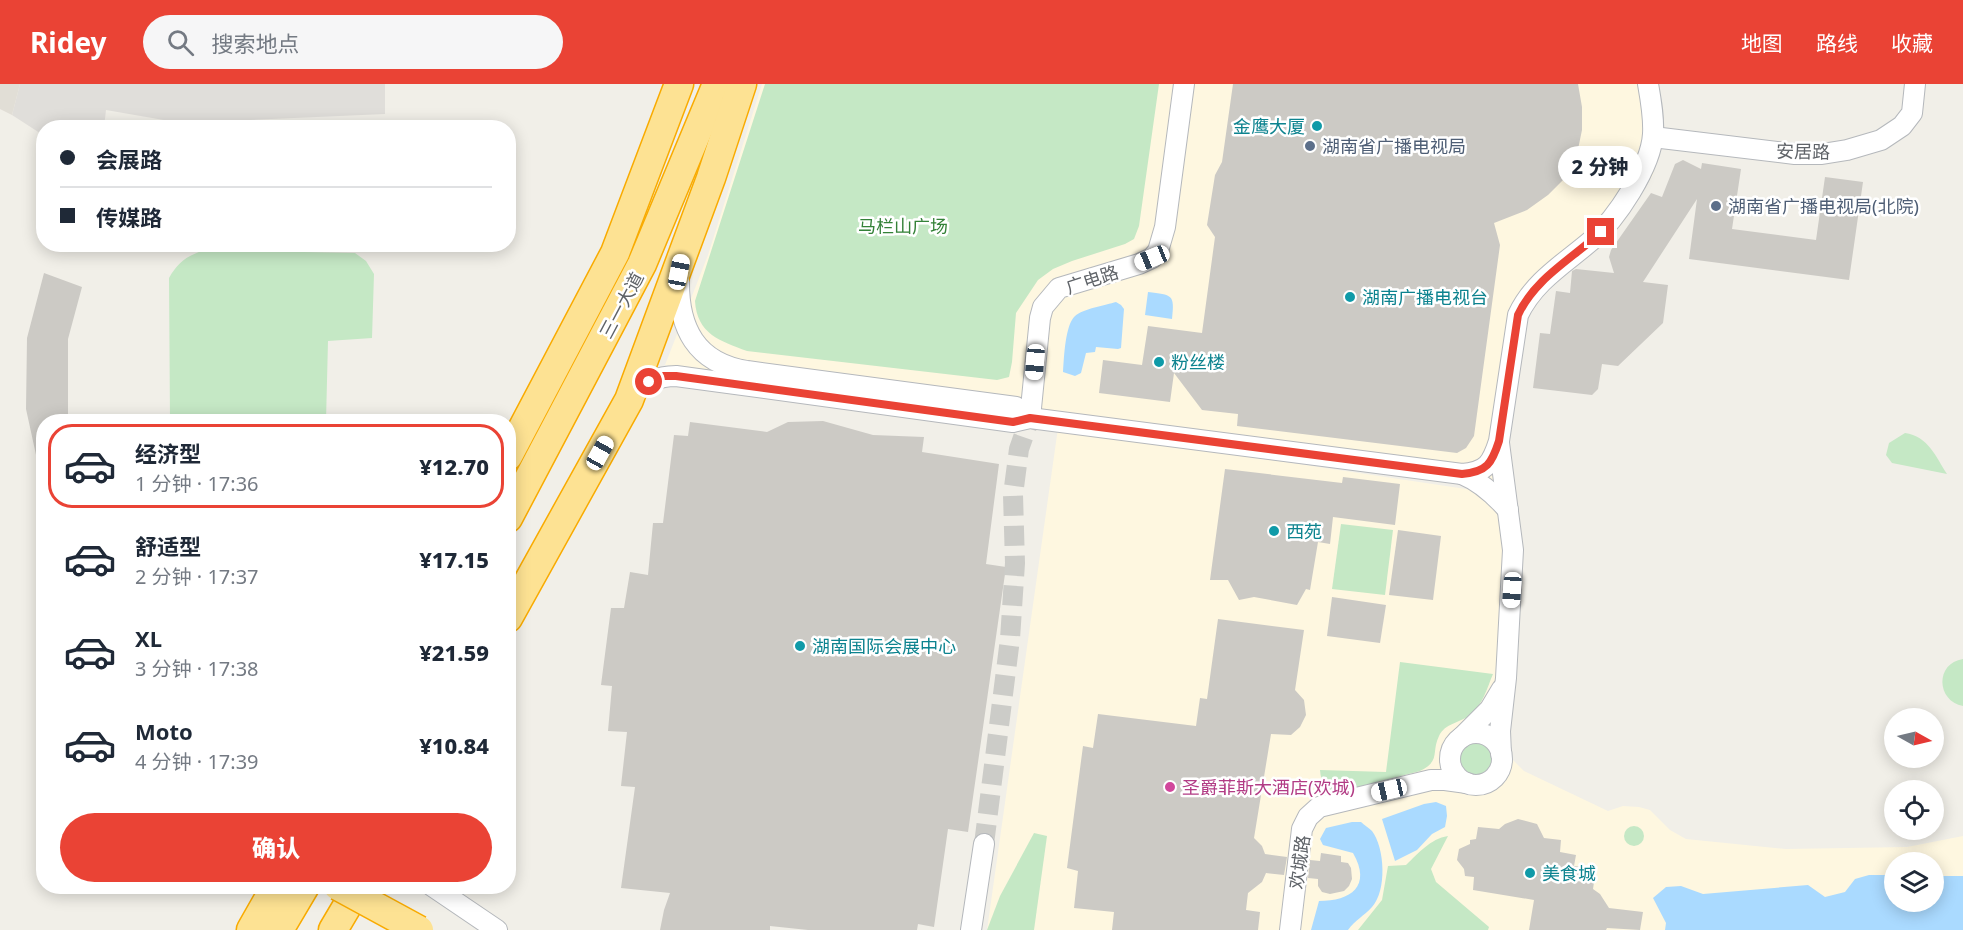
<!DOCTYPE html>
<html lang="zh">
<head>
<meta charset="utf-8">
<style>
  :root { --surface:#fff; --page:#f6f6f7; --text:#1f2937; --muted:#747a83; --line:#e0e1e3; --accent:#ea4335 }
  body { margin:0; font-family:"Noto Sans","Noto Sans SC",sans-serif; background:var(--page); color:var(--text); height:100vh; display:flex; flex-direction:column; font-size:22px; white-space:nowrap }
  * { box-sizing:border-box; margin:0 }
  p { font-size:20px; color:var(--muted) }
  .icon { flex:none; width:33px; height:33px; fill:none; stroke:currentColor; stroke-width:2; stroke-linecap:round; stroke-linejoin:round }
  .map { position:relative; flex:1; overflow:hidden }
  .side { position:absolute; left:36px; top:330px; width:480px; height:480px; display:flex; flex-direction:column; background:var(--surface); border-radius:24px; box-shadow:0 3px 15px #0003 }
  .side>* { flex:none }
  .top-card { position:absolute; left:36px; top:36px; width:480px; height:132px; border-radius:24px; box-shadow:0 3px 15px #0003; display:grid; align-content:center; height:132px; padding:0 24px; background:var(--surface) }
  .needle { width:39px; rotate:98deg }
  .fabs { position:absolute; left:1884px; top:624px; display:grid; gap:12px }
  .fabs a { display:grid; place-items:center; width:60px; height:60px; border-radius:50%; background:var(--surface); box-shadow:0 3px 15px #0003; font-size:30px }
  .end { position:absolute; width:27px; height:27px; margin:-14px; border:8px solid #ea4335; background:#fff; box-shadow:0 0 0 3px #fff }
  .from { border-radius:50% }
  .bubble { position:absolute; height:42px; border-radius:21px; background:var(--surface); box-shadow:0 3px 15px #0003; font-size:20px; font-weight:800; line-height:42px; text-align:center }
  .car { position:absolute; width:18px; height:36px; margin:-18px -9px; border-radius:8px; box-shadow:0 0 4px 2px #0007; background:linear-gradient(#fff 24%,#345 0 40%,#fff 0 76%,#345 0 86%,#fff 0) }
  .top-card b { display:flex; align-items:center; gap:21px; height:57px; font-size:22px }
  .top-card b+b { border-top:2px solid var(--line) }
  .top-card i { width:15px; height:15px; background:var(--text) }
  ul { padding:10px 0 0; list-style:none }
  li { display:flex; align-items:center; gap:18px; height:84px; margin:0 12px 9px; padding:0 12px; border:3px solid transparent; border-radius:24px }
  li div { flex:1 }
  li b { display:block; font-size:22px }
  li em { font-style:normal; font-weight:800 }
  li.on { border-color:var(--accent) }
  li>.icon { width:54px; height:54px; stroke-width:1.5 }
  .action { display:flex; gap:12px; margin-top:auto; padding:12px 24px }
  .action a { flex:1; height:69px; border-radius:36px; background:var(--accent); color:#fff; font-size:24px; font-weight:800; line-height:69px; text-align:center }
  header { display:flex; align-items:center; gap:36px; box-sizing:border-box; height:84px; padding:0 30px; background:var(--accent); color:#fff }
  header strong { font-size:28px }
  nav { display:flex; gap:33px; margin-inline-start:auto; font-size:21px }
  .search { width:420px; height:54px; background:var(--page); display:flex; align-items:center; gap:15px; box-sizing:border-box; padding:0 21px; border-radius:33px; color:var(--muted); font-size:22px }
  .map>svg:first-child { display:block }
  .commercial { fill:#fef7e0; fill-rule:evenodd }
  .industrial { fill:#e0deda }
  .education { fill:#e1ded6 }
  .green { fill:#c5e8c5 }
  .water { fill:#aadaff }
  .building { fill:#cccac5 }
  .lines { fill:none; stroke-linecap:round; stroke-linejoin:round }
  .minor-tunnel { stroke:#ccccc8; stroke-width:20; stroke-dasharray:20 10; stroke-linecap:butt }
  .minor-casing { stroke:#b5b8bc; stroke-width:22 }
  .highway-casing { stroke:#f9ab00; stroke-width:31 }
  .minor { stroke:#fff; stroke-width:20 }
  .highway { stroke:#fde293; stroke-width:28 }
  .highway-bridge-casing { stroke:#f9ab00; stroke-width:31; stroke-linecap:butt }
  .highway-bridge { stroke:#fde293; stroke-width:28 }
  .route { stroke:#ea4335; stroke-width:8 }
  .culture-dot { fill:#0f9aa8; stroke:#fff; stroke-width:2 }
  .service-dot { fill:#5c6f8a; stroke:#fff; stroke-width:2 }
  .hotel-dot { fill:#d1479c; stroke:#fff; stroke-width:2 }
  .labels { text-anchor:middle; dominant-baseline:central; stroke-width:5; stroke-linejoin:round; paint-order:stroke }
  .culture-label { font-size:18px; fill:#0d838f; stroke:#fff; text-anchor:start }
  .service-label { font-size:18px; fill:#4e5e75; stroke:#fff; text-anchor:start }
  .street-label { font-size:18px; fill:#5f6368; stroke:#fff }
  .park-label { font-size:18px; fill:#348238; stroke:#fff }
  .hotel-label { font-size:18px; fill:#b23c85; stroke:#fff; text-anchor:start }
</style>
</head>
<body>
<header>
<strong>Ridey</strong>
<div class="search"><svg class="icon" aria-label="search" viewBox="0 0 24 24"><circle cx="10" cy="10" r="6"/><path d="M15 15l6 6"/></svg>搜索地点</div>
<nav><a>地图</a><a>路线</a><a>收藏</a></nav>
</header>
<div class="map">
<svg width="1963" height="846" viewBox="0 0 1963 846">
  <rect width="100%" height="100%" fill="#f1efe8"/>
  <g class="commercial">
    <polygon points="762,0 1657,0 1660,64 1653,91 1620,143 1600,163 1578,179 1545,206 1528,229 1507,354 1510,403 665,281 708,171"/>
    <path d="M 1058,344 L 1513,412 L 1507,664 L 1513,676 L 1524,687 L 1608,727 L 1623,722 L 1639,723 L 1650,726 L 1670,746 L 1686,755 L 1786,765 L 1907,763 L 1963,752 L 1963,846 L 987,846 ZM 1894,778 L 1934,778 L 1934,818 L 1894,818 Z"/>
  </g>
  <polygon class="industrial" points="20,0 385,0 385,30 181,39 106,26 104,43 44,44 43,51 12,31"/>
  <polygon class="education" points="0,0 20,0 12,31 0,25"/>
  <g class="green">
    <path d="M 765,0 L 1159,0 L 1139,142 L 1134,155 L 1125,160 L 1072,177 L 1053,185 L 1038,196 L 1016,229 L 1012,278 L 1009,293 L 997,296 L 747,267 C 720,257 697,250 695,217 Z"/>
    <path d="M 204,166 L 355,169 L 366,177 L 374,190 L 372,254 L 328,257 L 326,337 L 170,337 L 169,194 C 178,178 187,172 204,166 Z"/>
    <path d="M 1905,349 C 1928,352 1936,373 1947,390 L 1892,379 L 1886,371 L 1889,359 Z"/>
    <polygon points="1341,440 1393,446 1385,511 1332,505"/>
    <path d="M 1963,575 L 1963,622 C 1936,617 1935,579 1963,575 Z"/>
    <path d="M 1400,578 L 1493,590 C 1487,604 1483,621 1470,631 C 1460,639 1445,639 1439,652 C 1431,668 1441,677 1420,687 L 1335,709 C 1324,704 1321,698 1320,686 L 1386,688 Z"/>
    <circle cx="1475" cy="675" r="18"/>
    <circle cx="1634" cy="752" r="10"/>
    <polygon points="1034,749 1047,752 1034,846 987,846 1000,812"/>
    <path d="M 1448,752 L 1431,785 L 1436,798 L 1489,843 L 1488,846 L 1358,846 L 1382,816 L 1388,782 L 1406,781 C 1419,769 1430,755 1448,752 Z"/>
  </g>
  <g class="water">
    <path d="M 1148,208 C 1172,211 1175,210 1172,235 L 1145,231 Z"/>
    <path d="M 1116,218 L 1121,221 L 1124,225 L 1121,264 L 1118,265 L 1096,263 L 1095,268 L 1086,269 L 1081,289 L 1075,292 L 1063,288 C 1064,274 1065,241 1075,232 C 1083,225 1106,221 1116,218 Z"/>
    <polygon points="1436,718 1446,722 1447,732 1445,743 1432,750 1417,766 1395,777 1382,735 1424,720"/>
    <path d="M 1352,738 L 1361,738 C 1364,741 1369,744 1372,747 C 1385,764 1387,807 1372,823 C 1364,832 1355,836 1348,846 L 1311,846 L 1319,817 C 1351,817 1372,802 1353,769 L 1323,761 L 1320,755 L 1326,744 Z"/>
    <polygon points="1869,791 1894,791 1894,818 1934,818 1934,792 1963,792 1963,846 1665,846 1666,839 1653,814 1666,803 1681,802 1703,810 1808,801 1825,813 1845,808 1855,795"/>
  </g>
  <g class="building">
    <polygon points="1233,0 1578,0 1582,23 1582,46 1577,70 1572,82 1563,96 1548,111 1527,126 1494,139 1500,161 1474,352 1466,364 1457,369 1237,342 1238,330 1202,326 1174,289 1170,318 1099,309 1103,276 1142,281 1148,242 1202,249 1215,153 1207,141 1215,91 1222,78"/>
    <polygon points="1683,76 1701,85 1702,79 1741,85 1732,145 1816,156 1825,93 1863,98 1849,196 1689,175 1697,115 1643,198 1668,201 1663,239 1618,282 1602,280 1598,305 1592,311 1533,304 1540,249 1550,250 1556,207 1570,209 1572,187 1576,185 1614,189 1609,173 1611,166 1651,109 1662,113 1675,80"/>
    <polygon points="44,189 82,203 68,255 68,338 44,338 44,380 38,380 26,325 27,254"/>
    <polygon points="823,337 873,351 924,353 922,368 999,380 986,480 1006,483 968,748 948,745 934,843 918,840 917,846 808,846 770,842 770,846 660,846 664,826 670,809 621,804 635,703 621,702 627,648 608,647 612,602 601,601 611,524 624,524 630,488 648,491 653,439 663,439 674,351 688,352 690,338 767,348 788,338"/>
    <polygon points="1225,385 1342,399 1343,393 1400,400 1395,441 1333,433 1330,460 1318,458 1310,506 1306,505 1297,521 1254,513 1239,516 1228,496 1210,496"/>
    <polygon points="1398,446 1441,452 1433,516 1389,511"/>
    <polygon points="1332,513 1386,521 1380,559 1327,552"/>
    <polygon points="1218,535 1304,546 1295,606 1304,616 1306,631 1300,643 1291,651 1271,650 1254,754 1262,762 1265,770 1287,773 1284,791 1266,789 1262,798 1248,809 1246,826 1260,828 1258,846 1112,846 1114,828 1074,824 1078,787 1067,784 1083,662 1093,664 1098,630 1196,642 1200,614 1207,615"/>
    <polygon points="1518,735 1537,740 1544,754 1561,756 1560,768 1576,771 1574,782 1596,785 1593,805 1600,810 1609,824 1643,828 1640,846 1607,844 1606,846 1529,846 1534,816 1473,806 1474,793 1465,792 1464,785 1457,776 1459,765 1470,760 1470,756 1476,755 1478,743 1499,745 1505,740"/>
    <polygon points="1321,769 1341,772 1341,778 1348,779 1351,784 1352,795 1349,802 1344,807 1330,810 1322,808 1318,802 1318,795 1308,794 1310,776 1320,777"/>
  </g>
  <g class="lines">
    <polyline class="minor-tunnel" points="984,760 1010,555 1015,479 1013,411 1019,365 1030,334"/>
    <g class="minor-casing">
      <g id="minor">
        <polyline points="1653,53 1795,70 1822,70 1847,66 1881,56 1902,42 1912,29 1915,0"/>
        <path d="M 679,195 C 678,244 696,279 747,287 L 1016,323 L 1030,334"/>
        <path d="M 632,312 C 645,299 657,292 676,292 L 1013,338 L 1030,334 L 1462,390 C 1487,388 1492,379 1499,357 L 1518,231 C 1534,197 1564,180 1592,156 C 1616,135 1651,83 1653,50 C 1654,33 1651,17 1648,0"/>
        <polyline points="1030,334 1040,234 1043,223 1059,204 1139,180 1152,174 1158,167 1165,143 1184,0"/>
        <polyline points="1499,359 1513,466 1506,594 1500,647 1501,670"/>
        <path d="M 1462,390 C 1481,398 1495,411 1508,426"/>
        <circle cx="1476" cy="675" r="26"/>
        <polyline points="1461,654 1490,625 1502,605"/>
        <polyline points="432,802 497,846"/>
        <polyline points="971,846 984,760"/>
        <polyline points="1290,846 1302,745 1308,733 1319,723 1431,696 1445,696 1467,699"/>
      </g>
    </g>
    <g class="highway-casing">
      <g id="highway">
        <polyline points="508,372 615,169 679,0"/>
        <polyline points="508,434 642,180 717,0"/>
        <polyline points="508,534 629,316 711,94 742,0"/>
        <polyline points="251,846 276,802"/>
        <polyline points="279,846 305,802"/>
        <polyline points="333,846 359,802"/>
      </g>
    </g>
    <use href="#minor" class="minor"/>
    <use href="#highway" class="highway"/>
    <g class="highway-bridge-casing">
      <polyline id="highway-bridge" points="338,802 419,846"/>
    </g>
    <use href="#highway-bridge" class="highway-bridge"/>
  </g>
  <g class="lines">
    <path class="route" d="M 649,298 L 663,292 L 676,292 L 1013,338 L 1030,334 L 1462,390 C 1487,388 1492,379 1499,357 L 1518,231 C 1535,194 1572,175 1601,148"/>
  </g>
  <g class="culture-dot">
    <circle cx="1317" cy="42" r="6"/>
    <circle cx="1350" cy="213" r="6"/>
    <circle cx="1159" cy="278" r="6"/>
    <circle cx="1274" cy="447" r="6"/>
    <circle cx="800" cy="562" r="6"/>
    <circle cx="1530" cy="789" r="6"/>
  </g>
  <g class="service-dot">
    <circle cx="1310" cy="62" r="6"/>
    <circle cx="1716" cy="122" r="6"/>
  </g>
  <circle class="hotel-dot" cx="1170" cy="703" r="6"/>
  <g class="labels">
    <g class="culture-label">
      <text x="1305" y="42" text-anchor="end">金鹰大厦</text>
      <text x="1362" y="213">湖南广播电视台</text>
      <text x="1171" y="278">粉丝楼</text>
      <text x="1286" y="447">西苑</text>
      <text x="812" y="562">湖南国际会展中心</text>
      <text x="1542" y="789">美食城</text>
    </g>
    <g class="service-label">
      <text x="1322" y="62">湖南省广播电视局</text>
      <text x="1728" y="122">湖南省广播电视局(北院)</text>
    </g>
    <g class="street-label">
      <text transform="translate(1803 67) rotate(1)">安居路</text>
      <text transform="translate(1092 195) rotate(-18)">广电路</text>
      <text transform="translate(621 221) rotate(-62)">三一大道</text>
      <text transform="translate(1299 778) rotate(-82)">欢城路</text>
    </g>
    <g class="park-label">
      <text x="903" y="142">马栏山广场</text>
    </g>
    <g class="hotel-label">
      <text x="1182" y="703">圣爵菲斯大酒店(欢城)</text>
    </g>
  </g>
</svg>
<div class="fabs">
<a><svg class="needle" viewBox="-14 -14 28 28"><path d="M0-13l5 13h-10z" fill="#e53935"/><path d="M0 13l5-13h-10z" fill="#747a83"/></svg></a>
<a><svg class="icon" aria-label="locate" viewBox="0 0 24 24"><circle cx="12" cy="12" r="6"/><path d="M12 2v4M12 18v4M2 12h4M18 12h4"/></svg></a>
<a><svg class="icon" aria-label="layers" viewBox="0 0 24 24"><path d="M12 4l9 5-9 5-9-5zM3 14l9 5 9-5"/></svg></a>
</div>
<i class="end from" style="left:649px;top:298px"></i>
<i class="end" style="left:1601px;top:148px"></i>
<div class="bubble" style="left:1558px;top:62px;width:84px">2 分钟</div>
<i class="car" style="left:1152px;top:174px;rotate:248deg"></i>
<i class="car" style="left:679px;top:188px;rotate:11deg"></i>
<i class="car" style="left:1035px;top:278px;rotate:185deg"></i>
<i class="car" style="left:600px;top:369px;rotate:29deg"></i>
<i class="car" style="left:1512px;top:506px;rotate:184deg"></i>
<i class="car" style="left:1389px;top:706px;rotate:257deg"></i>
<div class="top-card">
<b><i class="from"></i>会展路</b>
<b><i></i>传媒路</b>
</div>
<section class="side">
<ul>
<li class="on"><svg class="icon" aria-label="car" viewBox="0 0 24 24"><path d="M5 17H2v-5l4-1 3-4h7l3 4 3 1v5h-3M9 17h6M6 11h13"/><circle cx="7" cy="17" r="2"/><circle cx="17" cy="17" r="2"/></svg><div><b>经济型</b><p>1 分钟 · 17:36</p></div><em>¥12.70</em></li>
<li><svg class="icon" aria-label="car" viewBox="0 0 24 24"><path d="M5 17H2v-5l4-1 3-4h7l3 4 3 1v5h-3M9 17h6M6 11h13"/><circle cx="7" cy="17" r="2"/><circle cx="17" cy="17" r="2"/></svg><div><b>舒适型</b><p>2 分钟 · 17:37</p></div><em>¥17.15</em></li>
<li><svg class="icon" aria-label="car" viewBox="0 0 24 24"><path d="M5 17H2v-5l4-1 3-4h7l3 4 3 1v5h-3M9 17h6M6 11h13"/><circle cx="7" cy="17" r="2"/><circle cx="17" cy="17" r="2"/></svg><div><b>XL</b><p>3 分钟 · 17:38</p></div><em>¥21.59</em></li>
<li><svg class="icon" aria-label="car" viewBox="0 0 24 24"><path d="M5 17H2v-5l4-1 3-4h7l3 4 3 1v5h-3M9 17h6M6 11h13"/><circle cx="7" cy="17" r="2"/><circle cx="17" cy="17" r="2"/></svg><div><b>Moto</b><p>4 分钟 · 17:39</p></div><em>¥10.84</em></li>
</ul>
<div class="action"><a>确认</a></div>
</section>
</div>
</body>
</html>
